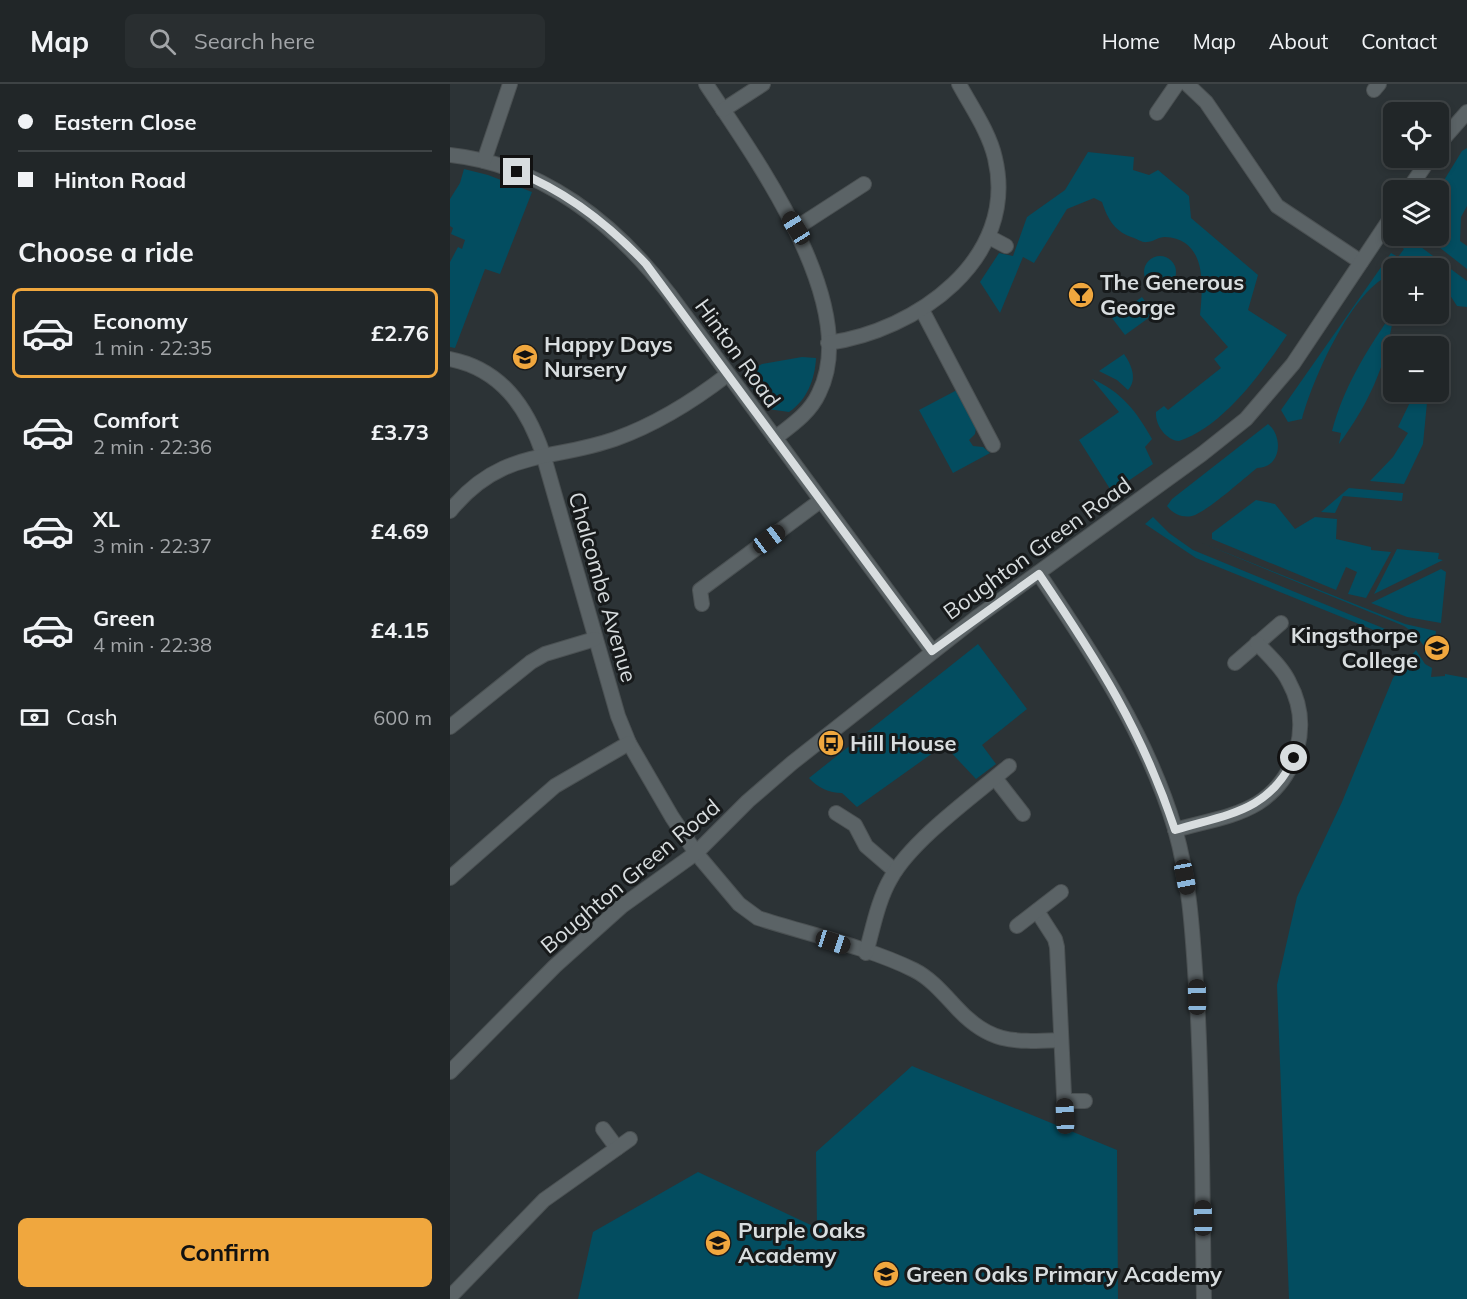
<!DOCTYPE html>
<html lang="en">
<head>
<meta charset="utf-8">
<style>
  :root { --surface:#212628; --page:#292e30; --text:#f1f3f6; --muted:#a2a5a8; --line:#3e4345; --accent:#f0a73e }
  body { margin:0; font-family:Mulish,sans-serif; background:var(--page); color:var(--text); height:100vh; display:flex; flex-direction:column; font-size:22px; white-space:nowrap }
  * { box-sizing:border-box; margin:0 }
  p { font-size:20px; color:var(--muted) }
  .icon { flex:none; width:33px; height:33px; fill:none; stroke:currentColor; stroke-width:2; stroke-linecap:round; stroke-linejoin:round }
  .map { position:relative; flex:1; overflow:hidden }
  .drawer { display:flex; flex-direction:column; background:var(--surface); width:450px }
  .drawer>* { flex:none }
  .hud { display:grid; align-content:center; height:132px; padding:0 18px; background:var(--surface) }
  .buttons { position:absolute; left:933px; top:18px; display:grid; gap:12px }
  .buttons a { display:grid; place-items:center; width:66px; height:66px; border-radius:9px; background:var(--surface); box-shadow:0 3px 9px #0003,0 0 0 2px var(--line); font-size:30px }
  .end { position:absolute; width:27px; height:27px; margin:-14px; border:8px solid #d8dddf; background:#111; box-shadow:0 0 0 3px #111 }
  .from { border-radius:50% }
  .car { position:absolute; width:18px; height:36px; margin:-18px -9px; border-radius:8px; box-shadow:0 0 4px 2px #0007; background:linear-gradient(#222 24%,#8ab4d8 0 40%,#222 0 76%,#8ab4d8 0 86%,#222 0) }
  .hud b { display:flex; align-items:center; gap:21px; height:57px; font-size:22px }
  .hud b+b { border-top:2px solid var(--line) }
  .hud i { width:15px; height:15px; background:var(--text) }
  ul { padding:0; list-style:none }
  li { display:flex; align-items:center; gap:18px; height:90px; margin:0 12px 9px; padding:0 6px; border:3px solid transparent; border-radius:9px }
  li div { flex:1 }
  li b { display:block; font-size:22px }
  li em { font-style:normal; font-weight:700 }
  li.selected { border-color:var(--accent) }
  li>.icon { width:54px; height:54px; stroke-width:1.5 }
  h2 { padding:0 18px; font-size:27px; line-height:72px }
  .pay { display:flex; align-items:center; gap:15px; height:66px; padding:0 18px; font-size:22px }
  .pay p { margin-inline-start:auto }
  .button { display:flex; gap:12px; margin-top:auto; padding:12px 18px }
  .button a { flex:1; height:69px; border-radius:9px; background:var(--accent); color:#111; font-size:24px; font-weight:700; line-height:69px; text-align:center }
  header { display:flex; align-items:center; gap:36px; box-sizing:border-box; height:84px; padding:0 30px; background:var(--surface); border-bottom:2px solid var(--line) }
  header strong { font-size:28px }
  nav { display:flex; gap:33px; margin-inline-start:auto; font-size:21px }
  .search { width:420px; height:54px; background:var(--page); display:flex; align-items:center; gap:15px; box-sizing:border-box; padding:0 21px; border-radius:9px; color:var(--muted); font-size:22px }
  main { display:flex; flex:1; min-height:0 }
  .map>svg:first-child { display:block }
  .green { fill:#034d60 }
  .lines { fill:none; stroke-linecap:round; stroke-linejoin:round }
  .minor-casing { stroke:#4b5153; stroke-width:16 }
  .minor { stroke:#5b6366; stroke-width:14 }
  .route { stroke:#d8dddf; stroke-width:8 }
  .labels { text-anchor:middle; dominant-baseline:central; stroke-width:6; stroke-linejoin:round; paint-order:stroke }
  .poi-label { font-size:22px; font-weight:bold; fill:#d8dddf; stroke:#171a1b; text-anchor:start }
  .street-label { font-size:22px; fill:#d8dddf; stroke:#171a1b }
</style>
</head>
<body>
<header>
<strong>Map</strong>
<div class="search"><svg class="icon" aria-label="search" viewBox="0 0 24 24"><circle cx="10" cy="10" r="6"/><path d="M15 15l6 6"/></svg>Search here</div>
<nav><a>Home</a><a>Map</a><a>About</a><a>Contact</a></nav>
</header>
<main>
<section class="drawer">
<div class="hud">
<b><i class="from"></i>Eastern Close</b>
<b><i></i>Hinton Road</b>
</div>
<h2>Choose a ride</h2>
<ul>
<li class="selected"><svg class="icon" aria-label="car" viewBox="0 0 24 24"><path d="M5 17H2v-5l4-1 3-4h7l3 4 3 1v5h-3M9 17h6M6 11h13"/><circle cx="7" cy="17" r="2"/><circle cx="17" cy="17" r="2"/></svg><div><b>Economy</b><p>1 min · 22:35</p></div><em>£2.76</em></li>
<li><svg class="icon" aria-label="car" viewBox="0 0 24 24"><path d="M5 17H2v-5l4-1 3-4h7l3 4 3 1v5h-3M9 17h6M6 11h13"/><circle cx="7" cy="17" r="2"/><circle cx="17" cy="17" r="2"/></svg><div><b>Comfort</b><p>2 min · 22:36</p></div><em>£3.73</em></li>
<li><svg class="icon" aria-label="car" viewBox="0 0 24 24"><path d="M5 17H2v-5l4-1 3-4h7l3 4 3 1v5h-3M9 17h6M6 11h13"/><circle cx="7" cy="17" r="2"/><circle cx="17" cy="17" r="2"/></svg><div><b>XL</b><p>3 min · 22:37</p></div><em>£4.69</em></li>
<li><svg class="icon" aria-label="car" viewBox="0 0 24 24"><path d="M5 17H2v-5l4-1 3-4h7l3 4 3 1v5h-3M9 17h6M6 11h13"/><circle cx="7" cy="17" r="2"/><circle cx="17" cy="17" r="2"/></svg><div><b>Green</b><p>4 min · 22:38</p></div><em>£4.15</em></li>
</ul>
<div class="pay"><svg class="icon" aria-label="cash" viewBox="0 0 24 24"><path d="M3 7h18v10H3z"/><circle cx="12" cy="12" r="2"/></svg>Cash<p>600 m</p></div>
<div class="button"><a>Confirm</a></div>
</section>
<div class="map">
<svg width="1017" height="1215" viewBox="0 0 1017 1215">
  <rect width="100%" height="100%" fill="#2c3336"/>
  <g class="green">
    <polygon points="1017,64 1017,122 1011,133 1010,157 1017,162 1017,185 975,152 988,152 988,106 1012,67"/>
    <path d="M 638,68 L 684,73 L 683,86 L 699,91 L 708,86 L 739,112 L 741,134 L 808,191 L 798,226 L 837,251 C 813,287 773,343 729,357 C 716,356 705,341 706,328 L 714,322 L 718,326 L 771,284 L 764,275 L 778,263 L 750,231 C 753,201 757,155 715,153 C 708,153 703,158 697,158 C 693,159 687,155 684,154 C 665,148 658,136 652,118 L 644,114 L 617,125 L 584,179 L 573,173 L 550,229 L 530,198 L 549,169 L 563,172 L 577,133 L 615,106 Z"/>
    <polygon points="14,85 38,91 82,108 50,190 35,185 5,264 0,263 0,178 8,163 12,165 15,156 1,150 3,144 0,142 0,115 10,99"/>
    <path d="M 952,152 L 956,152 L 1017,197 L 1017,223 L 1007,222 L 989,194 L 988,184 L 974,184 L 949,175 L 943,190 C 903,202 862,297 852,335 L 838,338 L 831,326 L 941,169 L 948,173 L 954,165 L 947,160 Z"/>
    <circle cx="710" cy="188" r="16"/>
    <polygon points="692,213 704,230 675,251 662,234"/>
    <path d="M 939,234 L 943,234 C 936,282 918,321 889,360 L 891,349 L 882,347 C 893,305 915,269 939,234 Z"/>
    <path d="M 674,270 C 681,280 688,295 678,306 L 667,296 L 649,287 Z"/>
    <path d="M 352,273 L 366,274 C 365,295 357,316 339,328 L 318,325 L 292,291 L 312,280 Z"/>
    <path d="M 642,295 C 671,307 687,328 702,355 L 695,363 L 703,380 L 662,408 L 629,356 L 669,328 Z"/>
    <polygon points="507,306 526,344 525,350 519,356 523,362 533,363 540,369 503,389 469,326"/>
    <polygon points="965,308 978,308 973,360 954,400 920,397 943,373 958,349 948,343"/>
    <path d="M 818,340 C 834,353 831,384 807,384 C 793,395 757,428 742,432 C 732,434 723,430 717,422 L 722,415 Z"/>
    <polygon points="899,404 953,409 952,417 893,412 885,429 871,428"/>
    <polygon points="806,416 825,420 845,445 865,433 887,435 886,455 921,463 921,466 941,468 916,514 898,510 907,488 896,483 886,506 762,455 762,449"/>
    <polygon points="703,433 719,449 743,466 945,549 951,557 746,474 695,440"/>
    <polygon points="752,459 955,540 986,547 983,574 965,550 954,542"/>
    <polygon points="947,465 989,469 988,475 993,476 924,510"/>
    <polygon points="991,485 996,488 991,539 957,533 921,519"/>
    <path d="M 528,560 L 577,625 L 532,661 L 546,680 L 526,695 L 494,661 L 407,723 L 392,709 C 379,709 367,703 359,694 Z"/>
    <polygon points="966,566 975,580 982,584 981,593 995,592 995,590 1017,594 1017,1215 839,1215 827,901 847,813 892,718 943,594"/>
    <polygon points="462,982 667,1066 668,1215 128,1215 143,1148 248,1088 367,1144 366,1068"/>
  </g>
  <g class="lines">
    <g class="minor-casing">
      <g id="minor">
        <path d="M 256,0 C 303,71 413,221 369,309 C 360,329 342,341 325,354"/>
        <polyline points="737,0 756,18 827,122 911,178"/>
        <polyline points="924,6 929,0"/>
        <polyline points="273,26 313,0"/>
        <polyline points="707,29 727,0"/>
        <polyline points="988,61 1017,28"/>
        <path d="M 0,71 C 92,81 165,139 220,211 L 482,567"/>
        <polyline points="34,77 60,0"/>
        <polyline points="958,106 980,74"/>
        <polyline points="346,144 414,100"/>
        <polyline points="539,153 556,162"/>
        <polyline points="472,226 543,361"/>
        <path d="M 378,259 C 466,247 569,175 545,74 C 539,48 522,24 509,0"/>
        <path d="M 0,275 C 51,285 77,323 93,370 L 168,632 L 179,659 L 222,733 L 246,769 L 289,820 L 308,834 C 355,849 420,864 464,886 C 480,894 492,908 505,922 C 539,960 563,958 611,956"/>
        <path d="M 0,427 C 51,364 99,378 165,355 C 207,340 242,318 277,291"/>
        <path d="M 589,490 C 643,570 697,651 725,745 C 741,801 743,858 747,916 C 753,1015 752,1115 754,1215"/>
        <polyline points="252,520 250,506 370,417"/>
        <polyline points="785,579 831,539"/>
        <polyline points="0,643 81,578 95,570 145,555"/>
        <polyline points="545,694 573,730"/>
        <polyline points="386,729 405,741 416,762 445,787"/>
        <path d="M 725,746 C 751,738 784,734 808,719 C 848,693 862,640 839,598 C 832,583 818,571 807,559"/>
        <polyline points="0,794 105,702 179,659"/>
        <polyline points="587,827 605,855 607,863 615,1032"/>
        <polyline points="567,842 611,808"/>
        <path d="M 416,869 C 423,844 428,816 441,794 C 462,756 525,711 559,682"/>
        <polyline points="0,988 105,882 172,822 246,769 298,717 342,679 526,534 752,370 796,335 843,280 944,129"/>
        <polyline points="615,1017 635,1017"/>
        <polyline points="153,1045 167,1064"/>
        <polyline points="0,1213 94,1116 180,1055"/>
      </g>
    </g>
    <use href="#minor" class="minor"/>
  </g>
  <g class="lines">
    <path class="route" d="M 67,88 C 118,108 159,141 196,180 L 482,567 L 589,490 C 647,576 692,646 725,746 C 777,730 819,728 844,674"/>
  </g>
  <defs>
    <g id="bar-disc" transform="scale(1.35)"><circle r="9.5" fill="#f0a73e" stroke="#171a1b"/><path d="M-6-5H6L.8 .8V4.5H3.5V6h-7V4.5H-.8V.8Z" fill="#111"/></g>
    <g id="school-disc" transform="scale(1.35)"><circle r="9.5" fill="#f0a73e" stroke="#171a1b"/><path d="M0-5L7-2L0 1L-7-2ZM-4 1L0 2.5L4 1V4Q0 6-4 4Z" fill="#111"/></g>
    <g id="bus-disc" transform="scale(1.35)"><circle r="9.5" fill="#f0a73e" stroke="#171a1b"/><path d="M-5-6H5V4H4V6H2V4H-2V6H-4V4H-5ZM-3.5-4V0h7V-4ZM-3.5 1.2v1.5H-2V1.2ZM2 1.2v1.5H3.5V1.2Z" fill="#111"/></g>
  </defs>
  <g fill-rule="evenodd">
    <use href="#bar-disc" x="631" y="211"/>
    <use href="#school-disc" x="75" y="273"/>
    <use href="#school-disc" x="987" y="564"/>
    <use href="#bus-disc" x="381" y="659"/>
    <use href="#school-disc" x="268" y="1159"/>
    <use href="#school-disc" x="436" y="1190"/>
  </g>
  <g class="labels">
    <g class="poi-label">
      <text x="650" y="198">The Generous<tspan x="650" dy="25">George</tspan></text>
      <text x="94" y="260">Happy Days<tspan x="94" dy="25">Nursery</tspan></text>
      <text x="968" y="551" text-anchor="end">Kingsthorpe<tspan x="968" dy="25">College</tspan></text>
      <text x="400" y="659">Hill House</text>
      <text x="288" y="1146">Purple Oaks<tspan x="288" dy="25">Academy</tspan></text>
      <text x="456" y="1190">Green Oaks Primary Academy</text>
    </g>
    <g class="street-label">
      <text transform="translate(288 269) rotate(54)">Hinton Road</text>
      <text transform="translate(587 464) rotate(-36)">Boughton Green Road</text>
      <text transform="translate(153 503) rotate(74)">Chalcombe Avenue</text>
      <text transform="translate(180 792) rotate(-40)">Boughton Green Road</text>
    </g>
  </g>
</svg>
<div class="buttons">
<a><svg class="icon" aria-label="locate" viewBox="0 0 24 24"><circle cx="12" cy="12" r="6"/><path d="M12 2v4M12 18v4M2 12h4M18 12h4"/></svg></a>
<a><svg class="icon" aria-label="layers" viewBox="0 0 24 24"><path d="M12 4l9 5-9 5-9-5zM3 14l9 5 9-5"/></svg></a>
<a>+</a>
<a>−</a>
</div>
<i class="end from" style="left:844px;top:674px"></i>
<i class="end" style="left:67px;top:88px"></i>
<i class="car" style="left:346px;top:144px;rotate:328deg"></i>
<i class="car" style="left:319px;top:455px;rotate:53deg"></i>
<i class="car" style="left:735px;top:793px;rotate:169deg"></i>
<i class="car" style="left:383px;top:858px;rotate:108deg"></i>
<i class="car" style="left:747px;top:913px;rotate:359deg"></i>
<i class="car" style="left:615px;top:1032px;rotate:358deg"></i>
<i class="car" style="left:753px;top:1134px;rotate:359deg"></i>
</div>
</main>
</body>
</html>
